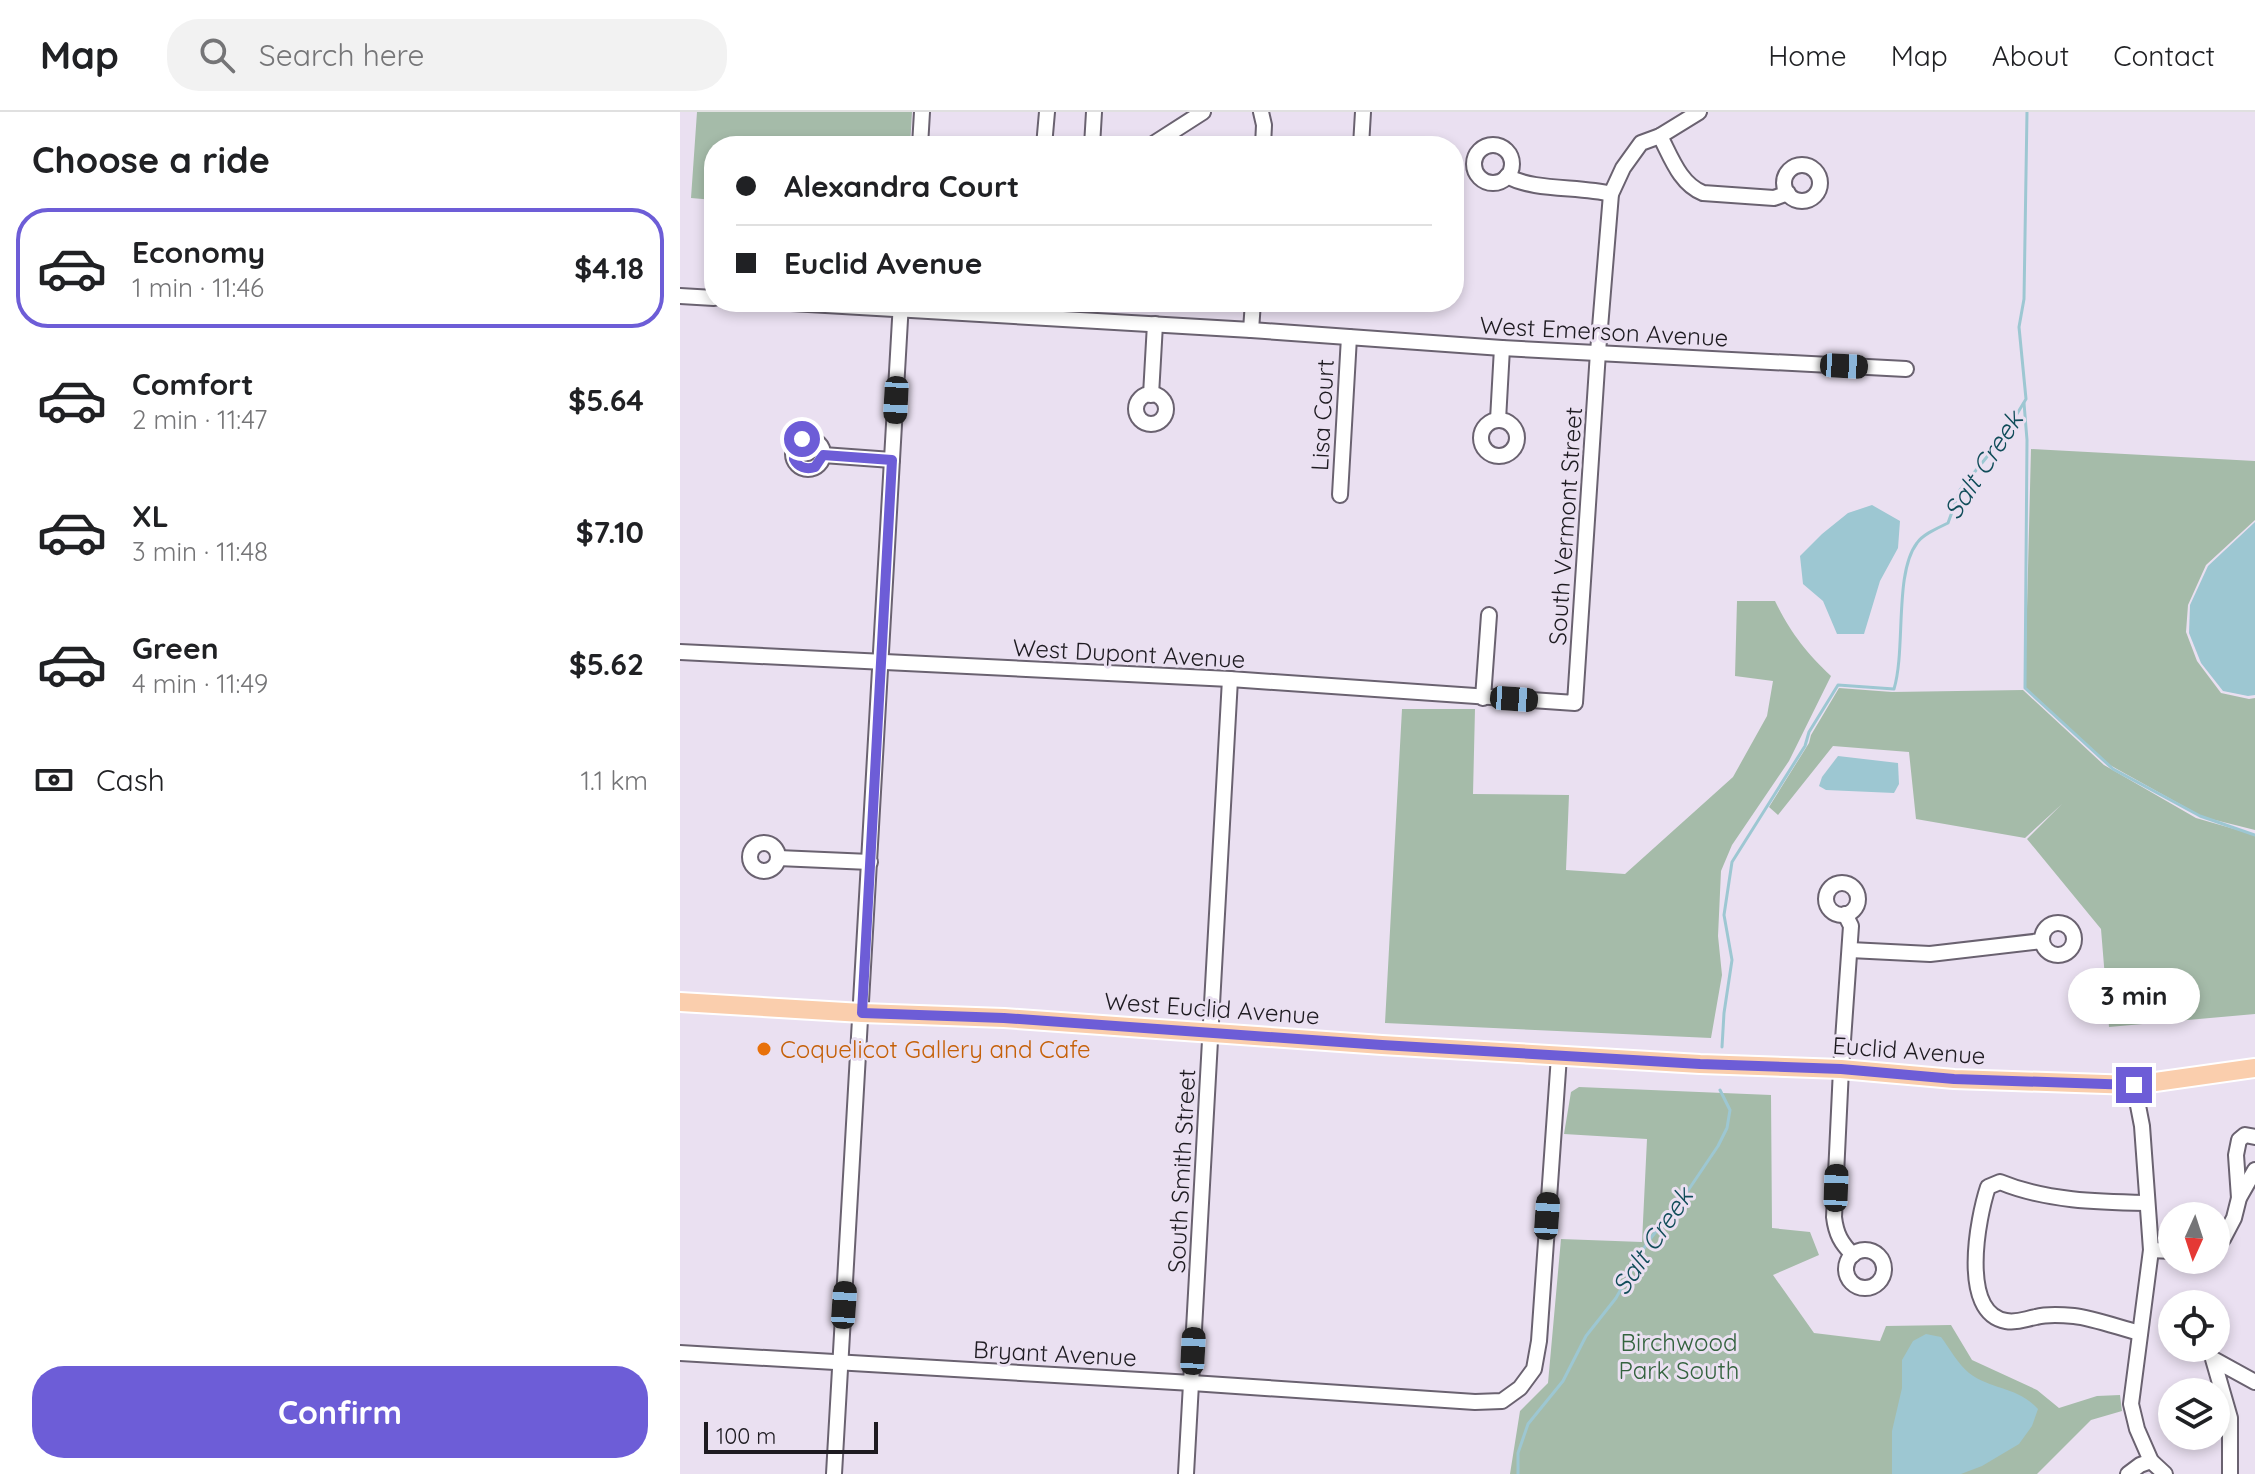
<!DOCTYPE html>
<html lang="en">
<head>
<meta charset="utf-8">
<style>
  :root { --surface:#fff; --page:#f2f2f2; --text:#202124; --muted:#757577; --line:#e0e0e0; --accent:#6d5dd7 }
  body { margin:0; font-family:Quicksand,sans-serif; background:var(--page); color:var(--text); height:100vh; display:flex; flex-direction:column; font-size:30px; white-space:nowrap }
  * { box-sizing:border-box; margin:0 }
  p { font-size:26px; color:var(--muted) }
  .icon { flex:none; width:44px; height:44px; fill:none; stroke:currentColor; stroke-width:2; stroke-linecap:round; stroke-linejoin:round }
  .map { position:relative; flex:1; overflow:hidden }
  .drawer { display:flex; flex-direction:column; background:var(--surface); width:680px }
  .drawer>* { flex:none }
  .top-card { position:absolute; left:24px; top:24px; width:760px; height:176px; border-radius:32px; box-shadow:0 4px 12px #0003; display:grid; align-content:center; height:176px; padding:0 32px; background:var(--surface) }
  .needle { width:52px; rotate:183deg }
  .controls { position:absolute; left:1478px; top:1090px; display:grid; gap:16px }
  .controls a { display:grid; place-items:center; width:72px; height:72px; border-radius:50%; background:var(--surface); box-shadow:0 4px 12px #0003; font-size:40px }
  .scale { position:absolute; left:24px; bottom:20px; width:174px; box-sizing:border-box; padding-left:8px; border:4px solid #1e1b21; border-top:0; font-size:22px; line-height:28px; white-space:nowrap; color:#1e1b21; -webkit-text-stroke:6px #eae0f1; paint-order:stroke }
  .end { position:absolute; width:36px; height:36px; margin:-18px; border:10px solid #6d5dd7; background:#fff; box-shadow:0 0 0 4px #fff }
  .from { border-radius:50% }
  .bubble { position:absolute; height:56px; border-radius:28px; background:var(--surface); box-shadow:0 4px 12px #0003; font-size:26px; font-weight:800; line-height:56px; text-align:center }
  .car { position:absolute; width:24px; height:48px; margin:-24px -12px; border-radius:10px; box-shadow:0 0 6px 2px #0007; background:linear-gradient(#222 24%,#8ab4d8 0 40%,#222 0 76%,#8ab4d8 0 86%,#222 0) }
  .top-card b { display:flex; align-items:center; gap:28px; height:76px; font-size:30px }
  .top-card b+b { border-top:2px solid var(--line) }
  .top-card i { width:20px; height:20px; background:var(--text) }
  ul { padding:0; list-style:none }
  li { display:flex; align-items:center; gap:24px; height:120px; margin:0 16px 12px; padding:0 16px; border:4px solid transparent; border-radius:32px }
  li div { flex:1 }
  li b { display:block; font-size:30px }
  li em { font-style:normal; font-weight:800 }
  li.active { border-color:var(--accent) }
  li>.icon { width:72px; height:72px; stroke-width:1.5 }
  h2 { padding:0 32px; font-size:36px; line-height:96px }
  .pay { display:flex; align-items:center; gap:20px; height:88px; padding:0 32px; font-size:30px }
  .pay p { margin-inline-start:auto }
  .button { display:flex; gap:16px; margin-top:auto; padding:16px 32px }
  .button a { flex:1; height:92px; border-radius:32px; background:var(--accent); color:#fff; font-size:32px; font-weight:800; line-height:92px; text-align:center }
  header { display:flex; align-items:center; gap:48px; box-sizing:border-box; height:112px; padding:0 40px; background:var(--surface); border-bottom:2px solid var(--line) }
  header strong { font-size:38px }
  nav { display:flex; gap:44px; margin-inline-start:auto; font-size:28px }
  .search { width:560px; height:72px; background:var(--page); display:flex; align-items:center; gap:20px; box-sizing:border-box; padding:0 28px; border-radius:32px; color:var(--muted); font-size:30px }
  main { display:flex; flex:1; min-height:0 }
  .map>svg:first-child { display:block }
  .green { fill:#a5bba9 }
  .water { fill:#9dc7d2 }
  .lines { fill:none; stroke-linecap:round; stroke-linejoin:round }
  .stream { stroke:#9dc7d2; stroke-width:3 }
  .minor-casing { stroke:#6a6270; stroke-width:18 }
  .major-casing { stroke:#fff; stroke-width:22 }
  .minor { stroke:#fff; stroke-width:14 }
  .major { stroke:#facead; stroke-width:18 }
  .route { stroke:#6d5dd7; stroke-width:10 }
  .food-dot { fill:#e8710a; stroke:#eae0f1; stroke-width:3 }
  .labels { text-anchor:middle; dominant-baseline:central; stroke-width:6; stroke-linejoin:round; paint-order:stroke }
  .street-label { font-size:24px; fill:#1e1b21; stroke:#eae0f1 }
  .food-label { font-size:24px; fill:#c56008; stroke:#eae0f1; text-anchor:start }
  .park-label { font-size:24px; fill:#34633f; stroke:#eae0f1 }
  .water-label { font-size:26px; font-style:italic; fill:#104c59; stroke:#eae0f1 }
</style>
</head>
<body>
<header>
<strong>Map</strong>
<div class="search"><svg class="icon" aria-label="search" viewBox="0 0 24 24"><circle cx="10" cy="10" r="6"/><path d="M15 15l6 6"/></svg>Search here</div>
<nav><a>Home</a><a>Map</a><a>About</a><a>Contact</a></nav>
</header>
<main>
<section class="drawer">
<h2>Choose a ride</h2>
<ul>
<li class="active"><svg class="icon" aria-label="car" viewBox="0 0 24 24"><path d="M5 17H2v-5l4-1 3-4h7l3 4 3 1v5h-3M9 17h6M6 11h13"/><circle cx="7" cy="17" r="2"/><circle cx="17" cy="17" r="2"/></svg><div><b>Economy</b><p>1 min · 11:46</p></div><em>$4.18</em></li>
<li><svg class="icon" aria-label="car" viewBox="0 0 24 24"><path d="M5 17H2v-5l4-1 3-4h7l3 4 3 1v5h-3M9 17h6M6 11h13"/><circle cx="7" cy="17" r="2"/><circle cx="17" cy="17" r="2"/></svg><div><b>Comfort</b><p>2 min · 11:47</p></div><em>$5.64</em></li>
<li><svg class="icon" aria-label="car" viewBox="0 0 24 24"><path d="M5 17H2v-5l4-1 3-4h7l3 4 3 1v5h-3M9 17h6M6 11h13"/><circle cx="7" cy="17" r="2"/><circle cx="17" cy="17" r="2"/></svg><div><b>XL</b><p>3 min · 11:48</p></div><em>$7.10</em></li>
<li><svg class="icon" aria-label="car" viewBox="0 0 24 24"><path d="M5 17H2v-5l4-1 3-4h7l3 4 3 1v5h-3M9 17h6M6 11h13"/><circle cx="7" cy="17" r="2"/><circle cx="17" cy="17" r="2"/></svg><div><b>Green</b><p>4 min · 11:49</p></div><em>$5.62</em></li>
</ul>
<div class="pay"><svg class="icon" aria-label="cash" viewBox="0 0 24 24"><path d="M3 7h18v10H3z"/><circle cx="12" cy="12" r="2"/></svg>Cash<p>1.1 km</p></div>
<div class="button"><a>Confirm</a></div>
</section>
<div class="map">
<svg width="1575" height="1362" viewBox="0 0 1575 1362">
  <rect width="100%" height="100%" fill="#eae0f1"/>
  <g class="green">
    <polygon points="17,0 232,0 230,34 34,34 34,88 11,86"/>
    <polygon points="1351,337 1575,349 1575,408 1526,453 1508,493 1506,520 1517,549 1541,581 1569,587 1575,586 1575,718 1523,705 1428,652 1345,576"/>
    <path d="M 1057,489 L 1095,489 C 1111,521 1125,539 1151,564 L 1109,649 L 1052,733 L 1041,759 L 1038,824 L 1042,863 L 1031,926 L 705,911 L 722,597 L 795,597 L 793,682 L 889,683 L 886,758 L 945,762 L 1053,665 L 1087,604 L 1093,569 L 1055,564 Z"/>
    <polygon points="1159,576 1212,580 1343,578 1424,653 1516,706 1575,723 1575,902 1429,915 1421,817 1347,727 1382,692 1345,726 1236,707 1229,640 1153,634 1098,703 1089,695 1129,631 1131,623"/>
    <polygon points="899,975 1091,983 1092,1116 1130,1120 1139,1143 1093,1163 1134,1221 1200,1229 1206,1214 1271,1213 1292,1248 1357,1278 1379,1296 1417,1284 1440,1283 1442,1299 1411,1308 1357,1362 830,1362 840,1299 868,1271 881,1127 962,1130 967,1027 884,1022 891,980"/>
  </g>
  <g class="water">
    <polygon points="1192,393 1220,409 1218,436 1200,469 1184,522 1157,522 1143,489 1123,472 1120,444 1142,422 1168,401"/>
    <polygon points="1575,410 1575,583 1568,584 1543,579 1521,551 1509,521 1510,493 1528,454"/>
    <polygon points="1158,644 1218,651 1219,672 1214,681 1146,678 1139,674 1142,665"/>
    <path d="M 1246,1222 L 1261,1225 C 1270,1237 1278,1252 1289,1261 C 1311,1278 1337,1274 1358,1297 L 1352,1314 L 1339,1332 L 1302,1354 L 1281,1362 L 1212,1362 L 1212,1319 L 1222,1276 L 1222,1248 L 1233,1229 Z"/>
  </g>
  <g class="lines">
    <g class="stream">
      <polyline points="1344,291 1347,328 1345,576 1433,657 1520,704 1575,723"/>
      <path d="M 1042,935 L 1044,901 L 1052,848 L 1044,803 L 1052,750 L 1125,634 L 1129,620 L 1158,573 L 1214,577 C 1226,537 1214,461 1237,431 C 1243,422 1258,416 1268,411 L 1280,378 L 1323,325 L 1346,287 L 1339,215 L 1344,187 L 1347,0"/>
      <polyline points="838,1362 838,1341 848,1312 883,1269 906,1224 936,1186 967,1131 1009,1077 1038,1034 1047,1016 1050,998 1040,978"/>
    </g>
    <g class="minor-casing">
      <g id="minor">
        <polyline points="581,0 584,13 583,34"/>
        <path d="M 980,24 C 991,45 1000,72 1023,81 L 1094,86 L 1108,81"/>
        <circle cx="813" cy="52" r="19"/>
        <polyline points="240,34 242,0"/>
        <polyline points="364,34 367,0"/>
        <polyline points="412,34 414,0"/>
        <polyline points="470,34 523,0"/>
        <polyline points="681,34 683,0"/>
        <circle cx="1122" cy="71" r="18"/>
        <path d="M 827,64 C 853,79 900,74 931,82"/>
        <polyline points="0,184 34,186"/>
        <polyline points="94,190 571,218 822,236 1226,257"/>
        <polyline points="571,218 573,190"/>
        <circle cx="471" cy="297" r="15"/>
        <polyline points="471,283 475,212"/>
        <polyline points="818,308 822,236"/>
        <circle cx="819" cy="326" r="18"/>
        <circle cx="128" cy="342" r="15"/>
        <polyline points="143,343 212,348"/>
        <polyline points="660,383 669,225"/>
        <polyline points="0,540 550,567 895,591 918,240 931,82 943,56 961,31 980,24 1019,0"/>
        <polyline points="803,586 809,503"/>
        <circle cx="84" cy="745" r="14"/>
        <polyline points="98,746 190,750"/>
        <circle cx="1162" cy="787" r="16"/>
        <path d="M 1165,802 L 1171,814 L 1161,957 L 1154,1105 C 1156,1122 1161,1131 1173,1143"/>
        <circle cx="1378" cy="827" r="16"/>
        <polyline points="1170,838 1250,842 1362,829"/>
        <polyline points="1454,973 1462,1014 1471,1138 1451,1292 1457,1317 1471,1349 1485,1362"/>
        <polyline points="1559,1086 1556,1043 1559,1028 1565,1023 1575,1025"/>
        <polyline points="1536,1130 1543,1127 1554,1106 1559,1086 1575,1058"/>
        <polyline points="1471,1138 1492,1139"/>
        <circle cx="1185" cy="1157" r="19"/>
        <path d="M 1460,1221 C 1440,1216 1413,1206 1394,1204 C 1383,1203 1367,1202 1356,1205 C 1345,1207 1338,1211 1326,1209 C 1279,1201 1298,1105 1308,1075 L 1320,1070 C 1366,1089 1418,1090 1467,1091"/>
        <polyline points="0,1241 512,1271 795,1290 822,1289 840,1276 854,1257 859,1229 879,944"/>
        <polyline points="154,1362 221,190"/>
        <polyline points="506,1362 550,567"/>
        <polyline points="1448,1362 1460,1353 1471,1349"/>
        <polyline points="1550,1362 1550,1306 1533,1247 1575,1270"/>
      </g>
    </g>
    <g class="major-casing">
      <polyline id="major" points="0,890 182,901 324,906 702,933 1020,952 1161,957 1274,967 1454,973 1575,956"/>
    </g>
    <use href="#minor" class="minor"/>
    <use href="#major" class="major"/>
  </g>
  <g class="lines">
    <path class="route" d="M 122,327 L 115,334 L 114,347 C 118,355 126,358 135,355 L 143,343 L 212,348 L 182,901 L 324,906 L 702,933 L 1020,952 L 1161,957 L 1274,967 L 1454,973"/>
  </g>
  <circle class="food-dot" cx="84" cy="937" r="8"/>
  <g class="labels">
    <g class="street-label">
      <text transform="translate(924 219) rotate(3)">West Emerson Avenue</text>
      <text transform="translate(642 303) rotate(-87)">Lisa Court</text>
      <text transform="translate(885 414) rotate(-86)">South Vermont Street</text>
      <text transform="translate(449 541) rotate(3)">West Dupont Avenue</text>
      <text transform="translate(532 896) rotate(4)">West Euclid Avenue</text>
      <text transform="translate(1229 938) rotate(4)">Euclid Avenue</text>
      <text transform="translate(501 1059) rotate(-87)">South Smith Street</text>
      <text transform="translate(375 1241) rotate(3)">Bryant Avenue</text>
    </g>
    <g class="food-label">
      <text x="100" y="937">Coquelicot Gallery and Cafe</text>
    </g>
    <g class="park-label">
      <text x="999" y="1230">Birchwood<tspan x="999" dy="28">Park South</tspan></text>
    </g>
    <g class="water-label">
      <text transform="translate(1303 353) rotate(-57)">Salt Creek</text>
      <text transform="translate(972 1129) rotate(-56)">Salt Creek</text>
    </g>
  </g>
</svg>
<div class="controls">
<a><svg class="needle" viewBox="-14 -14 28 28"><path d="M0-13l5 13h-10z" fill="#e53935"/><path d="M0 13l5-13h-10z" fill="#757577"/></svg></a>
<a><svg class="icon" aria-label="locate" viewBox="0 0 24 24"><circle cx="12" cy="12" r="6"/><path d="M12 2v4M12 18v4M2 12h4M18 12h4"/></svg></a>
<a><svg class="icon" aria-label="layers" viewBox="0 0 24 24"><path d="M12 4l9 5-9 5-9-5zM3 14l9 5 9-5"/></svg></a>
</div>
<div class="scale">100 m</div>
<i class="end from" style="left:122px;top:327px"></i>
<i class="end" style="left:1454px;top:973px"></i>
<div class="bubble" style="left:1388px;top:856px;width:132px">3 min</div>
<i class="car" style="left:1164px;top:254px;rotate:93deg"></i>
<i class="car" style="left:216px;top:288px;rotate:183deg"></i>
<i class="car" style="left:834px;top:587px;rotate:94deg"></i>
<i class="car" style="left:1156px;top:1076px;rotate:2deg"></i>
<i class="car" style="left:867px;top:1104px;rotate:4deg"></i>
<i class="car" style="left:164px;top:1193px;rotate:4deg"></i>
<i class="car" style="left:513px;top:1239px;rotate:3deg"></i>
<div class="top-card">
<b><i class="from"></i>Alexandra Court</b>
<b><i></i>Euclid Avenue</b>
</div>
</div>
</main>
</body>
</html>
